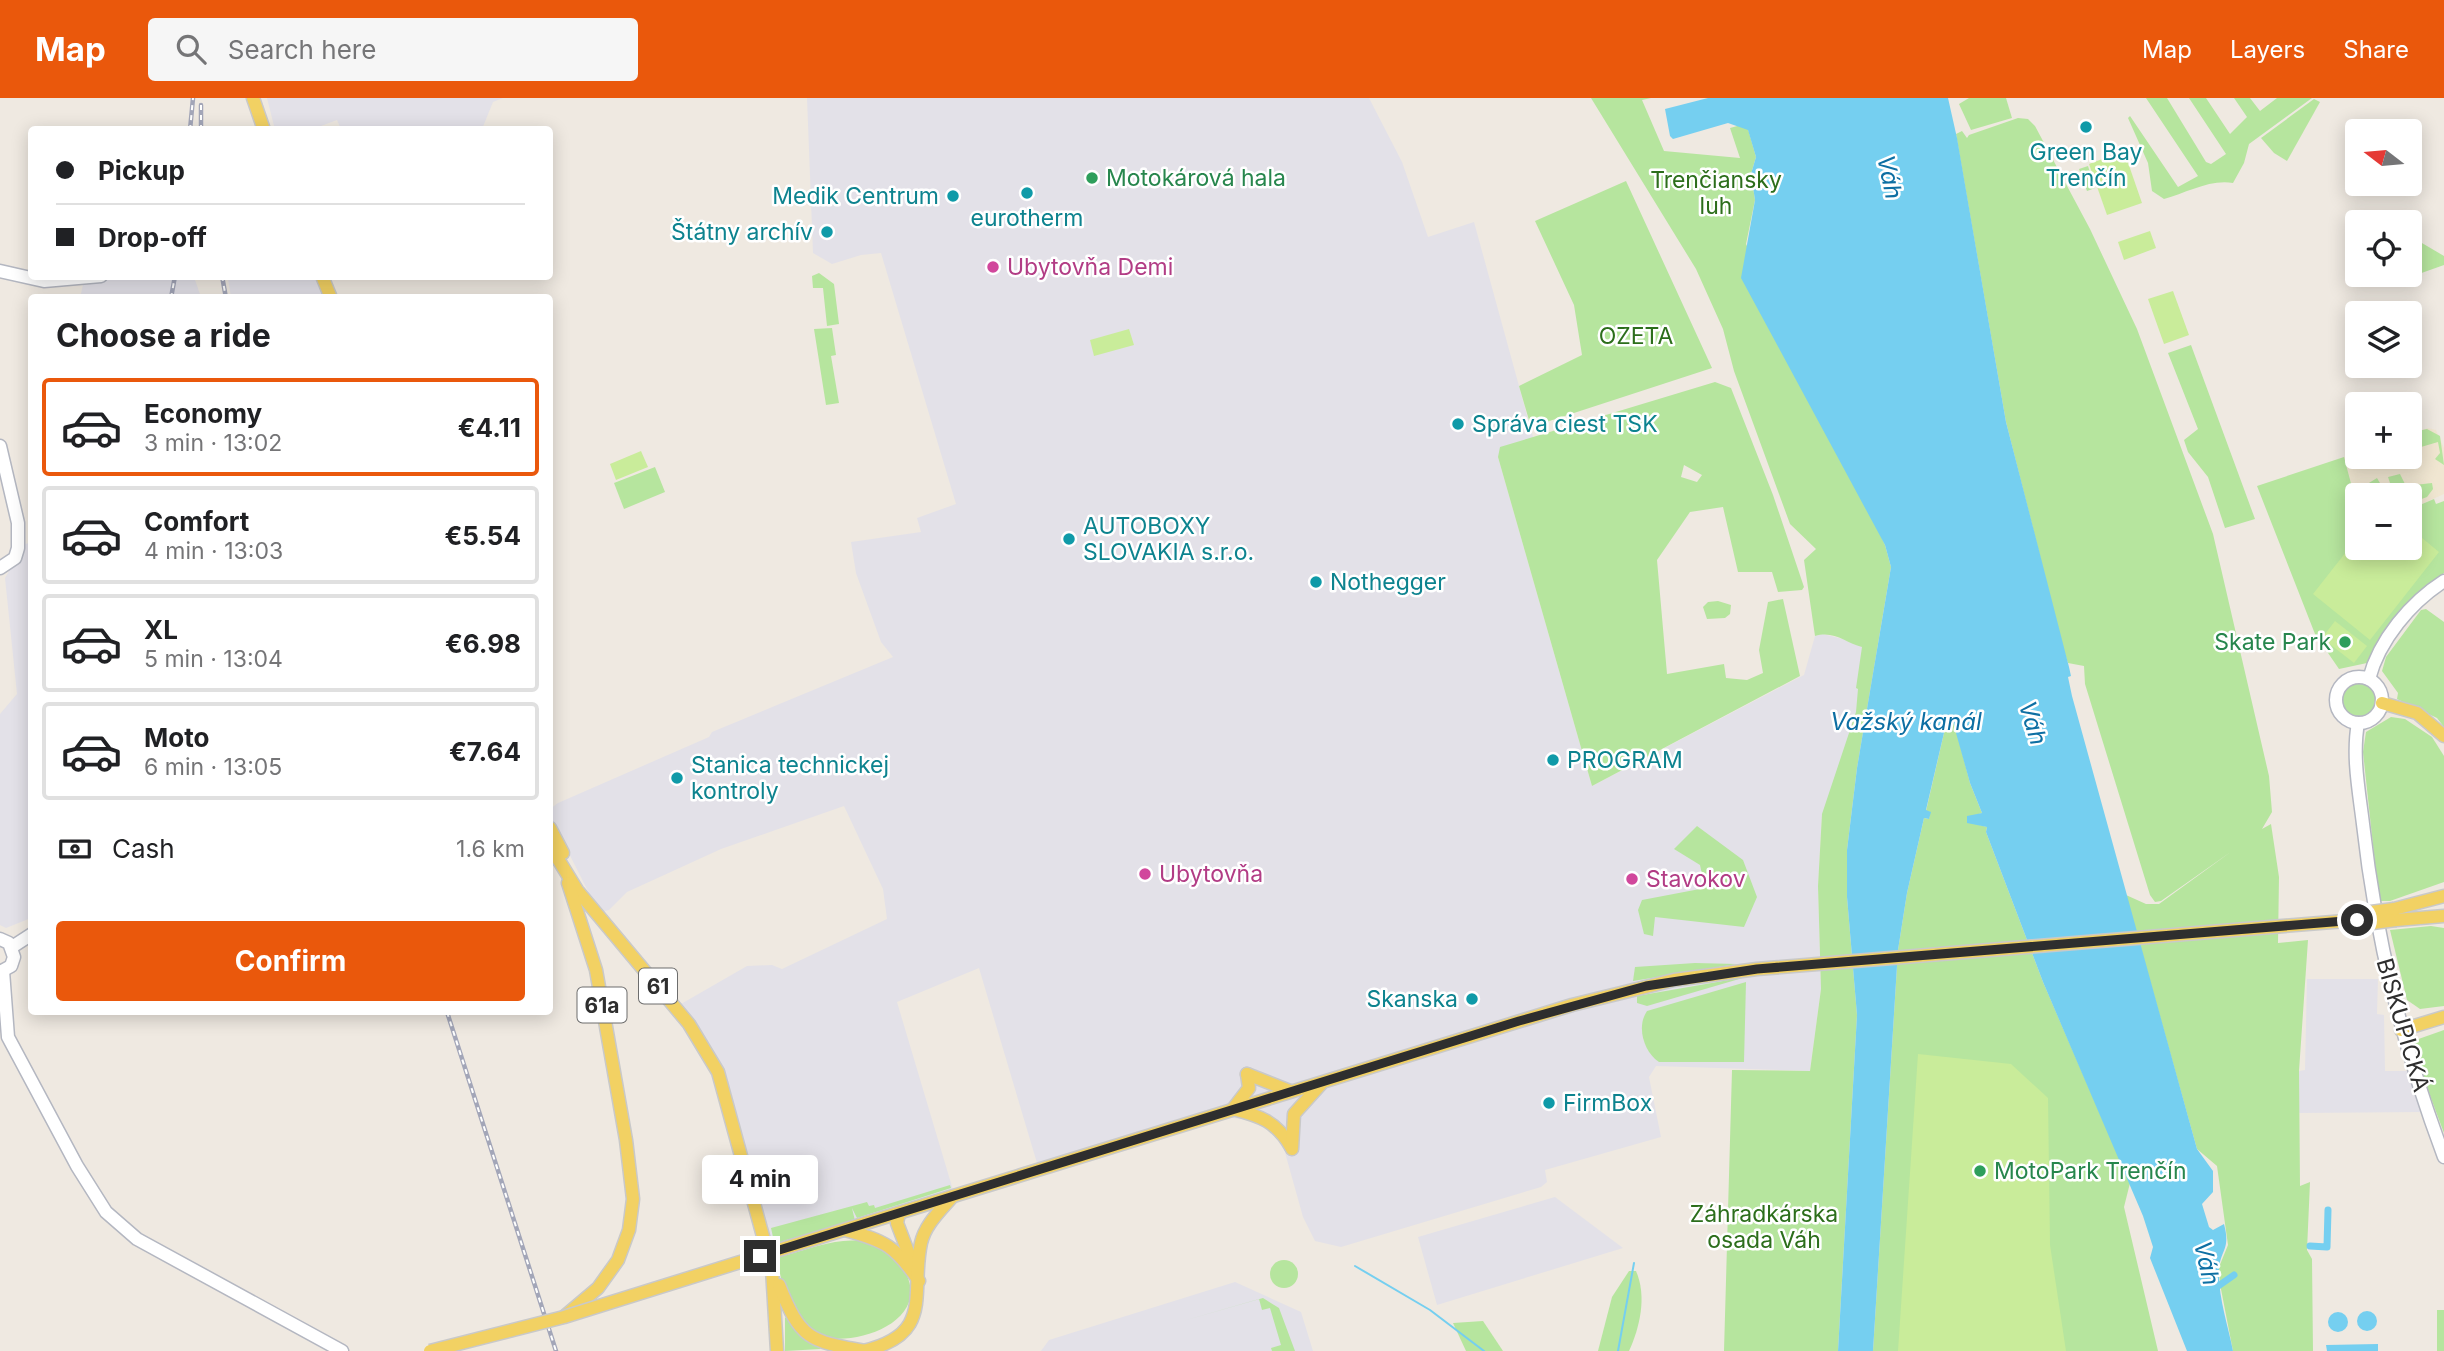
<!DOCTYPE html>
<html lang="en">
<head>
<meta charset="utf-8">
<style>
  :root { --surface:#fff; --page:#f6f6f6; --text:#202124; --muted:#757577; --line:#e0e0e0; --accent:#ea580c }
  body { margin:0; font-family:Inter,sans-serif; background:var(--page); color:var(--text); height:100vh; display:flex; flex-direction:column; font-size:26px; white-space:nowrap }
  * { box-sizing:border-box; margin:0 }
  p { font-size:23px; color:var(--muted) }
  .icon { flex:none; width:38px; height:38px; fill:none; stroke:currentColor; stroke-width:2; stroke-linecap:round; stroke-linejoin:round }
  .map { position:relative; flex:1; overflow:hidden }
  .sheet { position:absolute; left:28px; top:196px; width:525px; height:721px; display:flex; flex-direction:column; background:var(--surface); border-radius:7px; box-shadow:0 4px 18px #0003 }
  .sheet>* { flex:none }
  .hud { position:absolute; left:28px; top:28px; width:525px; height:154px; border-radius:7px; box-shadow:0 4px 18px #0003; display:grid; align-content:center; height:154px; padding:0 28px; background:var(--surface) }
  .needle { width:46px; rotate:286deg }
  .tools { position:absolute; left:2345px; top:21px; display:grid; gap:14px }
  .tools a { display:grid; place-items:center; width:77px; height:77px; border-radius:7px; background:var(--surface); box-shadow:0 4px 18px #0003; font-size:35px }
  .end { position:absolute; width:32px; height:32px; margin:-16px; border:9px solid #2e2e2e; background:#fff; box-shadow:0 0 0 4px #fff }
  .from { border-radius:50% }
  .bubble { position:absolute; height:49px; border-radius:7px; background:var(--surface); box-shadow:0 4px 18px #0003; font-size:23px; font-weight:700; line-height:49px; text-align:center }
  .hud b { display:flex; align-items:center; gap:24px; height:66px; font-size:26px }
  .hud b+b { border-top:2px solid var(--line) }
  .hud i { width:18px; height:18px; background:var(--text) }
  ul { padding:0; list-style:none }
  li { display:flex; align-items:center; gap:21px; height:98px; margin:0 14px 10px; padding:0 14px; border:4px solid var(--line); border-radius:7px }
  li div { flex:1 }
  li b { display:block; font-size:26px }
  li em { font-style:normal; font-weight:700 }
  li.selected { border-color:var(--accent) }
  li>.icon { width:63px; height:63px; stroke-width:1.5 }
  h2 { padding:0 28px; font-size:32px; line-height:84px }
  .pay { display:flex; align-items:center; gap:18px; height:77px; padding:0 28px; font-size:26px }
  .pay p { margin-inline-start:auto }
  .action { display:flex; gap:14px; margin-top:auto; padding:14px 28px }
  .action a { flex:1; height:80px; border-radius:7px; background:var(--accent); color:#fff; font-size:28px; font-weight:700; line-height:80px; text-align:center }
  header { display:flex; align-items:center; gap:42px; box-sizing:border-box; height:98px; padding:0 35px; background:var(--accent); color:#fff }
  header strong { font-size:33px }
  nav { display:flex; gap:38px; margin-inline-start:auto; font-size:24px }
  .search { width:490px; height:63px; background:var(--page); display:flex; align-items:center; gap:18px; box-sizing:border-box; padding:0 24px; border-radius:7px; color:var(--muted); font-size:26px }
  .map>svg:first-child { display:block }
  .industrial { fill:#e3e1e8 }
  .education { fill:#f0e6d1 }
  .green { fill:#b6e59e; fill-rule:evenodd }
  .pitch { fill:#c9ec9a }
  .water { fill:#75cff0 }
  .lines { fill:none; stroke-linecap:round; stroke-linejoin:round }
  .stream { stroke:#75cff0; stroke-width:2 }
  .canal { stroke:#75cff0; stroke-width:7 }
  .secondary-casing { stroke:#b4b7c1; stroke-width:15 }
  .primary-casing { stroke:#c9c9c9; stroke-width:15 }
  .secondary { stroke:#fff; stroke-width:12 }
  .primary { stroke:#f2d163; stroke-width:12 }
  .rail-casing { stroke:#a3a6b8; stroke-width:4.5 }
  .rail { stroke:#fff; stroke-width:2; stroke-dasharray:5; stroke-linecap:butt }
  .primary-bridge-casing { stroke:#c9c9c9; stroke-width:15; stroke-linecap:butt }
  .primary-bridge { stroke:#f2d163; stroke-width:12 }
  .route { stroke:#2e2e2e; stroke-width:9 }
  .culture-dot { fill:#0f9aa8; stroke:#fff; stroke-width:2.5 }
  .leisure-dot { fill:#2e9e5b; stroke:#fff; stroke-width:2.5 }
  .hotel-dot { fill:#d1479c; stroke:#fff; stroke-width:2.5 }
  .labels { text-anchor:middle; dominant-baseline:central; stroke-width:5; stroke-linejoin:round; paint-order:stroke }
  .shield { fill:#fff; stroke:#6d6d6d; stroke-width:2 }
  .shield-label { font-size:21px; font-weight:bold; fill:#2e2e2e }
  .culture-label { font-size:23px; fill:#0d838f; stroke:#fff; text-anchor:start }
  .leisure-label { font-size:23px; fill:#27864d; stroke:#fff; text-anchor:start }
  .park-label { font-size:23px; fill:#2c6e1b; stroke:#fff }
  .hotel-label { font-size:23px; fill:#b23c85; stroke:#fff; text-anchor:start }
  .street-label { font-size:23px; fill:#2e2e2e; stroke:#fff }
  .water-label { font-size:24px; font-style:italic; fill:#0d6fa3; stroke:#fff }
</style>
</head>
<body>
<header>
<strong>Map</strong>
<div class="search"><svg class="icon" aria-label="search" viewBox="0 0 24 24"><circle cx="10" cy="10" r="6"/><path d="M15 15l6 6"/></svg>Search here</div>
<nav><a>Map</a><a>Layers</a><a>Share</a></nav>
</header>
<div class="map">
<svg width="2444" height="1253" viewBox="0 0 2444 1253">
  <rect width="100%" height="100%" fill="#efe9e1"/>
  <g class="industrial">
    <polygon points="267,0 503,0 493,4 482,31 341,31 337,22 313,31 275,32"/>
    <polygon points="807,0 1369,0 1402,64 1428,139 1474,124 1533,339 1498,359 1592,688 1804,577 1815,538 1823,536 1878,550 1857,670 1822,716 1818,788 1821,891 1810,973 1656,968 1649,979 1661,1039 1545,1072 1547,1084 1541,1089 1341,1149 1315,1143 1303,1119 1279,1033 1264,1025 1233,1020 1227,1006 1037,1065 979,870 897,904 953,1092 772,1148 727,981 712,950 681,906 747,868 772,867 782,871 887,821 883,791 844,708 721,751 627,794 609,812 602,814 592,801 550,718 550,711 558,705 709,639 712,634 893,559 881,544 856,475 851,444 921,434 917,420 956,406 881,155 861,157 832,166 813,155"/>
    <polygon points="85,178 194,179 201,199 80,200"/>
    <polygon points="234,178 322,179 331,199 231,199 228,181"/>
    <polygon points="31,397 31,820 6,830 0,827 0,616 17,596 5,480 25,446 29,445"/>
    <polygon points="2307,881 2378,881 2377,916 2384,917 2385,973 2409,973 2424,1014 2299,1015 2299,973 2305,972"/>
    <polygon points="1555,1099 1623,1150 1437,1207 1418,1139"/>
    <polygon points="1235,1184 1301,1214 1313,1253 1041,1253 1049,1242"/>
  </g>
  <polygon class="education" points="2428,330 2436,332 2444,350 2444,396 2415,409 2410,406 2410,397 2398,397 2390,392 2386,397 2357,397 2357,408 2344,359 2357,354 2357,359 2410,359 2410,336"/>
  <g class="green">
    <path d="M 1591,0 L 1651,0 L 1642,2 L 1664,53 L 1740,60 L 1730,30 L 1741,27 L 1748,31 L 1756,59 L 1751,76 L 1755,102 L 1746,146 L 1885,447 L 1891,469 L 1857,670 L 1847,752 L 1847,799 L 1857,917 L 1838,1253 L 1724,1253 L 1732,972 L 1810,973 L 1821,891 L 1818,788 L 1822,716 L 1856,614 L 1858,591 L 1856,590 L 1862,549 C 1846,545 1834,532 1815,538 L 1804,462 L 1816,451 L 1790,426 L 1734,273 L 1723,231 L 1696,171 Z"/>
    <polygon points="1969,0 2006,0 2012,20 1971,32 1959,6"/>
    <path d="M 2146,0 L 2167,0 L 2206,64 L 2211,66 L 2226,56 L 2189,0 L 2206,0 L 2230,36 L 2247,19 L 2234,0 L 2250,0 L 2260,13 L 2277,0 L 2312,0 L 2249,46 L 2244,65 L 2233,85 C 2210,81 2186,95 2164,101 L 2152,93 L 2148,65 L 2128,20 L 2130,18 L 2178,89 L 2198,78 Z"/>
    <polygon points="2314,1 2320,4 2287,63 2274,55 2261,40"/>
    <polygon points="2018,20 2028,21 2035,28 2090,131 2137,231 2213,436 2269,678 2272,714 2262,731 2271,726 2279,779 2278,845 2308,842 2299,973 2300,1088 2310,1084 2307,1152 2312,1161 2313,1253 2233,1253 2220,1186 2219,1169 2228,1147 2217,1068 2197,1051 2126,797 2146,806 2159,806 2232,753 2161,803 2155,804 2150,797 2085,586 2084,568 2068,565 2064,553 2006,324 1956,36 1962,33 1967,40 1969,37"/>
    <polygon points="2088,68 2095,90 2087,93 2079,71"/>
    <polygon points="1626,83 1712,270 1531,329 1519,288 1582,257 1574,207 1535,123"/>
    <polygon points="2410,138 2444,158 2444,167 2399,183 2393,177 2410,177"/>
    <polygon points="819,175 834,186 839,226 827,228 823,190 813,190 812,178"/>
    <polygon points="832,230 836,257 831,258 839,305 826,307 814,231"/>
    <polygon points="2191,247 2255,421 2225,430 2208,379 2188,354 2184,342 2198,331 2168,255"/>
    <path d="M 1715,284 L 1731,290 L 1773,397 L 1804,489 L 1802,492 L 1778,494 L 1772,474 L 1738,474 L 1723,409 L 1690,414 L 1657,462 L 1667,576 L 1724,566 L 1726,580 L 1747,582 L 1763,575 L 1759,552 L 1768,504 L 1783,501 L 1800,578 L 1592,688 L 1498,359 L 1500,349 ZM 1684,367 L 1702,377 L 1697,384 L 1681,379 Z"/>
    <polygon points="2427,331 2440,338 2444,367 2435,361 2440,355 2438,344 2421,349 2413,334"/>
    <polygon points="2344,359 2357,408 2357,450 2410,450 2410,406 2415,409 2434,401 2436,406 2444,403 2444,475 2402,510 2367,565 2339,571 2315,536 2257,388"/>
    <polygon points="655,369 665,394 624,411 614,385"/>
    <polygon points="2400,376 2406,388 2432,385 2433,391 2427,399 2416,403 2395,390 2393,394 2398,397 2378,397 2364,388 2377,380 2384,392 2391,388 2388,379"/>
    <polygon points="1718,503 1731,507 1730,516 1725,520 1707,521 1703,509 1708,504"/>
    <polygon points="2426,511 2444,524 2444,629 2437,620 2397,601 2398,595 2382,573 2386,559 2421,512"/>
    <circle cx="2359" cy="602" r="18"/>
    <polygon points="1952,616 1970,685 1982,715 1972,718 1972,725 1987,729 1986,734 2043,884 2130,1085 2124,1109 2158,1253 1873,1253 1898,852 1907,795 1924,720 1929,721 1930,714 1926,713 1947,622"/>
    <polygon points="2391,619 2405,621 2432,639 2444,658 2444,784 2390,803 2379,803 2363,654 2366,634"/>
    <polygon points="1697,728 1743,762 1757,799 1744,829 1655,819 1653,838 1644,836 1638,812 1642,802 1705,790 1700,767 1674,751"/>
    <polygon points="2431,828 2444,830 2444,908 2420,911 2407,902 2390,832"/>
    <polygon points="1695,865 1737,866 1633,883 1635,869"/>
    <polygon points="1746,879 1647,908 1637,905 1637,898"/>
    <path d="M 1746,884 L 1744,964 L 1659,964 C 1644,954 1636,929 1647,913 Z"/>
    <polygon points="2444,932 2444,1035 2410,944"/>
    <path d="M 950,1087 L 951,1090 L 857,1120 L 852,1110 L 855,1123 L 783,1143 L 787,1157 C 809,1151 836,1140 860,1143 C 877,1145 890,1153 900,1166 C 942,1223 849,1253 814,1236 C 806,1229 797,1216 791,1207 C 780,1190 776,1150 771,1130 L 867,1104 L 869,1108 L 874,1107 L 875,1110 Z"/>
    <circle cx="1284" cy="1176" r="14"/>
    <path d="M 1629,1173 L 1636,1173 C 1647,1198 1640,1229 1629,1253 L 1598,1253 L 1612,1199 Z"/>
    <polygon points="1263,1200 1279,1210 1295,1253 1272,1253 1271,1250 1281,1247 1270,1210 1262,1212 1259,1201 1183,1223"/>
    <rect x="2437" y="1212" width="7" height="41"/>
    <polygon points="785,1219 799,1236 821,1251 785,1253"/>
    <polygon points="1483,1223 1503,1253 1466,1253 1453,1225"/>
  </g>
  <g class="pitch">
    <polygon points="2124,53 2142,105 2107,117 2089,66"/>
    <polygon points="2150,133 2156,150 2124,162 2118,144"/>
    <polygon points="2173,193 2189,237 2164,246 2148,201"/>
    <polygon points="1129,231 1134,247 1094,258 1090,242"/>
    <polygon points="641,353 648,369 616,382 610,366"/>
    <polygon points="2410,430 2439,454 2370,542 2313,496 2357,440 2357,450 2410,450"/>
    <polygon points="2335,523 2367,548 2354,565 2322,540"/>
    <polygon points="1918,956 2011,966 2048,1000 2050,1147 2066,1253 1898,1253"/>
  </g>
  <g class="water">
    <path d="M 1708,0 L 1948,0 L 1957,40 L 2006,324 L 2069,569 L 2071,578 L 2068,579 L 2072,598 L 2197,1051 L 2213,1073 L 2213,1094 L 2202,1106 L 2209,1129 L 2213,1132 L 2224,1126 C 2231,1152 2220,1152 2219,1172 C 2218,1199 2228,1227 2233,1253 L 2187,1253 L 2150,1160 L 2153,1149 L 2143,1118 L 2043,884 L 1986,734 L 1987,729 L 1967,725 L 1967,718 L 1982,715 L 1970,685 L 1951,617 L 1947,622 L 1926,712 L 1931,714 L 1929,721 L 1924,720 L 1907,795 L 1898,852 L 1873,1253 L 1838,1253 L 1857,917 L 1847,799 L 1847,752 L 1857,670 L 1891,469 L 1885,447 L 1741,180 L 1755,102 L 1751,76 L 1756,59 L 1748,32 L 1728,25 L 1673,41 L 1670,38 L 1665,11 Z"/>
    <circle cx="2367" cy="1223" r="10"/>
    <circle cx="2338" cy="1224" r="10"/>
    <polygon points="2378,1246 2378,1253 2327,1253 2326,1247"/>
  </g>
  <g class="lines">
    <g class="stream">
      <polyline points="1355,1168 1430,1212 1484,1253"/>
      <polyline points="1618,1253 1634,1165"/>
    </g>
    <g class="canal">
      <polyline points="2310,1148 2327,1149 2328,1112"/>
      <polyline points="2214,1191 2234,1177"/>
    </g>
    <g class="secondary-casing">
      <g id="secondary">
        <polyline points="0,173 44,183 101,178"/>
        <polyline points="0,348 18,425 18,450 15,460 0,470"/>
        <circle cx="2359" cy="602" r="23"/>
        <path d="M 2369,581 C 2379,542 2411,504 2444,483"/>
        <path d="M 2358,625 C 2352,658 2359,693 2363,726 C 2376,843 2403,949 2444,1059"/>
        <polyline points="0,841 9,845 14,859 11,868 0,874"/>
        <polyline points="12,849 32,836"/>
        <polyline points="3,873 8,939 77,1068 106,1114 137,1141 342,1253"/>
      </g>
    </g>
    <g class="primary-casing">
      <g id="primary">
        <polyline points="253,0 264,32"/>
        <polyline points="322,178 331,200"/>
        <polyline points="2382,605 2417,615 2444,638"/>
        <polyline points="550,730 563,755"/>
        <polyline points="550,748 577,792 689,926 718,974 772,1171 777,1253"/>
        <polyline points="2394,811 2444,798"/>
        <polyline points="2396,822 2444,818"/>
        <polyline points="2401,932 2444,919"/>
        <polyline points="1247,976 1290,993"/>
        <path d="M 1233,1011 C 1260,1018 1276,1023 1291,1049"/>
        <polyline points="1233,1011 1249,990 1247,976"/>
        <polyline points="1292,1051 1294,1016 1321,986"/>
        <polyline points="899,1115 897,1125 913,1167"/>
        <path d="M 845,1132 C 886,1143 895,1148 919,1183"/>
        <polyline points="785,1150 1572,907 1674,882 1757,871 2357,822"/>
        <path d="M 779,1187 C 801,1242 809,1243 865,1253"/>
        <polyline points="565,1218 598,1190 618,1162 629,1132 633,1101 626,1042 596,872 568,785"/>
        <path d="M 863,1253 C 935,1236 910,1196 921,1145 C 925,1127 939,1114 951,1100"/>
      </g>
    </g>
    <use href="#secondary" class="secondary"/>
    <use href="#primary" class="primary"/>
    <g class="rail-casing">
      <g id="rail">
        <polyline points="201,7 201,32"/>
        <polyline points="190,32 193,0"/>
        <polyline points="222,178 226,200"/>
        <polyline points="171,200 175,178"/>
        <polyline points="447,914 556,1253"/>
      </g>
    </g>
    <use href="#rail" class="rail"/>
    <g class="primary-bridge-casing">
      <g id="primary-bridge">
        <polyline points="2356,816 2394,811"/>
        <polyline points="2357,827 2396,822"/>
        <polyline points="430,1253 564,1219 785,1150"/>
      </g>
    </g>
    <use href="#primary-bridge" class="primary-bridge"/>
  </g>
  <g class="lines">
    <polyline class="route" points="760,1158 1519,923 1646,888 1757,871 2357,822"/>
  </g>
  <g class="culture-dot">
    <circle cx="2086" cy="29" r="7"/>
    <circle cx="1027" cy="95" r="7"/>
    <circle cx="953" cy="98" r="7"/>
    <circle cx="827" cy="134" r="7"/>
    <circle cx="1458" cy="326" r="7"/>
    <circle cx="1069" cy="441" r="7"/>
    <circle cx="1316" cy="484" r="7"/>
    <circle cx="1553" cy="662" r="7"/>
    <circle cx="677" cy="680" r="7"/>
    <circle cx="1472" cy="901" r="7"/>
    <circle cx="1549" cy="1005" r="7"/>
  </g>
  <g class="leisure-dot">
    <circle cx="1092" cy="80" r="7"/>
    <circle cx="2345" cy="544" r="7"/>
    <circle cx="1980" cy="1073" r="7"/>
  </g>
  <g class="hotel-dot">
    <circle cx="993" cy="169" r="7"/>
    <circle cx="1145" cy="776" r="7"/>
    <circle cx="1632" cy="781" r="7"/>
  </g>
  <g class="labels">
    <g class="shield">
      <rect x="639" y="870.5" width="38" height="35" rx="5"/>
      <rect x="577.5" y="889.5" width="49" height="35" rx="5"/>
    </g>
    <g class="shield-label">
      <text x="658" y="888">61</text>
      <text x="602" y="907">61a</text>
    </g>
    <g class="culture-label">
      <text x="2086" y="54" text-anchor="middle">Green Bay<tspan x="2086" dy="26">Trenčín</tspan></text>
      <text x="939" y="98" text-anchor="end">Medik Centrum</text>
      <text x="1027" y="120" text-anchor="middle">eurotherm</text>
      <text x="813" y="134" text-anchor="end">Štátny archív</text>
      <text x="1472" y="326">Správa ciest TSK</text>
      <text x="1083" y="428">AUTOBOXY<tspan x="1083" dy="26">SLOVAKIA s.r.o.</tspan></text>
      <text x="1330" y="484">Nothegger</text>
      <text x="1567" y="662">PROGRAM</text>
      <text x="691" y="667">Stanica technickej<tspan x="691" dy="26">kontroly</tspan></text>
      <text x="1458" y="901" text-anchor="end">Skanska</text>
      <text x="1563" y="1005">FirmBox</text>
    </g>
    <g class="leisure-label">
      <text x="1106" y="80">Motokárová hala</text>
      <text x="2331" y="544" text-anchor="end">Skate Park</text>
      <text x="1994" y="1073">MotoPark Trenčín</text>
    </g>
    <g class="park-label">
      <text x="1716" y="82">Trenčiansky<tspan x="1716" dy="26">luh</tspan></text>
      <text x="1636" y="238">OZETA</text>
      <text x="1764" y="1116">Záhradkárska<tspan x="1764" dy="26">osada Váh</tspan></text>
    </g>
    <g class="hotel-label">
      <text x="1007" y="169">Ubytovňa Demi</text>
      <text x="1159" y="776">Ubytovňa</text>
      <text x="1646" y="781">Stavokov</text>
    </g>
    <g class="street-label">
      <text transform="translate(2403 927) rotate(74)">BISKUPICKÁ</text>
    </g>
    <g class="water-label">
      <text transform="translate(1890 79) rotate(78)">Váh</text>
      <text x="1906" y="623">Važský kanál</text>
      <text transform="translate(2033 625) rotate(73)">Váh</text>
      <text transform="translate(2207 1165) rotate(77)">Váh</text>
    </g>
  </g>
</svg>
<div class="tools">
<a><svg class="needle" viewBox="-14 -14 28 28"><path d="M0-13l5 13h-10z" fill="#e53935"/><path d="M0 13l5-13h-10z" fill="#757577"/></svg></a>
<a><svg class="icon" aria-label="locate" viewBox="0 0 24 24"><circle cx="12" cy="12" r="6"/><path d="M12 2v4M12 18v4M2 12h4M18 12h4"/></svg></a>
<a><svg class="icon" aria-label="layers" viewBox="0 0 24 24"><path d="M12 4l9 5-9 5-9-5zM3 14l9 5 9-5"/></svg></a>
<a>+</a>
<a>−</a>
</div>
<i class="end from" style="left:2357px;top:822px"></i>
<i class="end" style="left:760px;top:1158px"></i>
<div class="bubble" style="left:702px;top:1057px;width:116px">4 min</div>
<div class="hud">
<b><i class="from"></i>Pickup</b>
<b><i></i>Drop-off</b>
</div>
<section class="sheet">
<h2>Choose a ride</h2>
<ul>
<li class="selected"><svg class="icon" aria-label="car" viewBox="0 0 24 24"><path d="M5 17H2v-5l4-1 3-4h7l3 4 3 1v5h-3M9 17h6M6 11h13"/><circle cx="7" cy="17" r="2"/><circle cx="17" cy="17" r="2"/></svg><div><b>Economy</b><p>3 min · 13:02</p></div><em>€4.11</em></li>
<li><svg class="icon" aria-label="car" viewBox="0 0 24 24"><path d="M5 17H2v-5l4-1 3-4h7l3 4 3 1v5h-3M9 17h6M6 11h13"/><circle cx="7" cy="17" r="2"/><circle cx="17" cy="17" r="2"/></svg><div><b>Comfort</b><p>4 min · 13:03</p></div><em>€5.54</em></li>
<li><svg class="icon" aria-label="car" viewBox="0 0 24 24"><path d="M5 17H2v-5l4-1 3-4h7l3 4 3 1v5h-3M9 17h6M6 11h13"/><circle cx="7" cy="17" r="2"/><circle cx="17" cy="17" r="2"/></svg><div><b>XL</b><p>5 min · 13:04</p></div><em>€6.98</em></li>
<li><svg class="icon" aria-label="car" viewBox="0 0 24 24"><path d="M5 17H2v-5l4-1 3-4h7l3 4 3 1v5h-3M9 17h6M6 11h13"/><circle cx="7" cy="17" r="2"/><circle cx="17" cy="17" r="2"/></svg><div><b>Moto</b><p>6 min · 13:05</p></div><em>€7.64</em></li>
</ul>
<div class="pay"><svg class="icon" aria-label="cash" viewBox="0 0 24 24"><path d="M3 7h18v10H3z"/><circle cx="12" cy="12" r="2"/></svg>Cash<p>1.6 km</p></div>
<div class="action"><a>Confirm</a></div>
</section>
</div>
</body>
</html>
